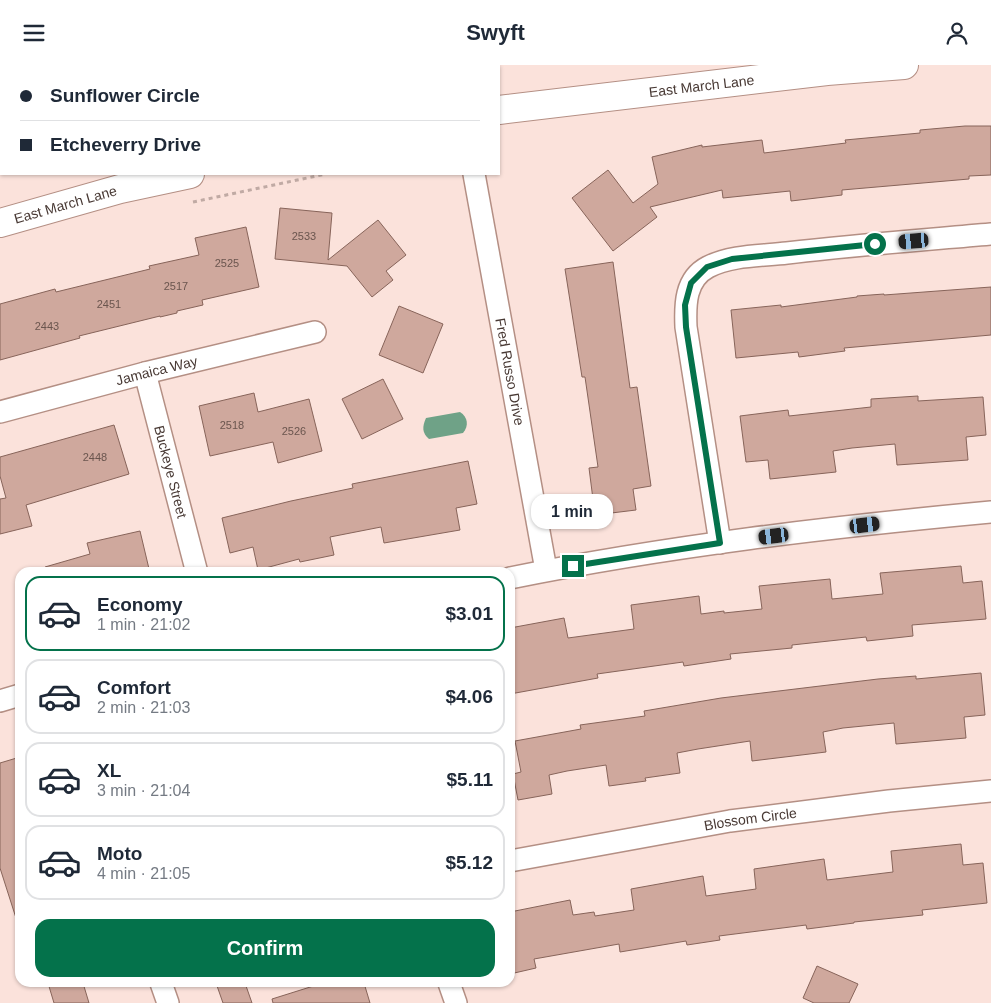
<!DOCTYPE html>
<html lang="en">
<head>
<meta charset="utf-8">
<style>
  :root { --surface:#fff; --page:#f6f6f7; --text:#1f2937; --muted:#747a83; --line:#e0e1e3; --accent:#04724b }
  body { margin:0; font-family:Helvetica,sans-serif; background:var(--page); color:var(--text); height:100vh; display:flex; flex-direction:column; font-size:19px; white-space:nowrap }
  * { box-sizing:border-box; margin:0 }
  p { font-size:16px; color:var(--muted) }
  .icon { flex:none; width:28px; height:28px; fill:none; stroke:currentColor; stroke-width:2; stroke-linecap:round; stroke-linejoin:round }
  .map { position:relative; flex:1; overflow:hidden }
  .side { position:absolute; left:15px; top:502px; width:500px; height:420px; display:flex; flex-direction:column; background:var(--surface); border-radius:15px; box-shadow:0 1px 4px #0004 }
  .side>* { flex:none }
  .top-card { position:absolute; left:0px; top:0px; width:500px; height:110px; box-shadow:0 1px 4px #0004; display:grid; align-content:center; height:110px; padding:0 20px; background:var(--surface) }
  .end { position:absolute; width:22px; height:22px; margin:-11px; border:6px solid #04724b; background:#fff; box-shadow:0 0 0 2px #fff }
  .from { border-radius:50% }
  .bubble { position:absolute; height:35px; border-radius:15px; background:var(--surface); box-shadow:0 1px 4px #0004; font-size:16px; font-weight:600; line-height:35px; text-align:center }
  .car { position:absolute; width:15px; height:30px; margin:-15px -8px; border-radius:6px; box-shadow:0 0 4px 1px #0007; background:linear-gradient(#222 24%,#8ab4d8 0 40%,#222 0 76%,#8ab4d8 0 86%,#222 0) }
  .top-card b { display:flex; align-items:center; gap:18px; height:48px; font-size:19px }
  .top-card b+b { border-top:1px solid var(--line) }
  .top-card i { width:12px; height:12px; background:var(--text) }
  ul { padding:9px 0 0; list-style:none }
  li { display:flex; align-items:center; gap:15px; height:75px; margin:0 10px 8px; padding:0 10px; border:2px solid var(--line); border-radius:15px }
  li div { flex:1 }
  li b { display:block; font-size:19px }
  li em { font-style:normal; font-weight:600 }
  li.active { border-color:var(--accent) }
  li>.icon { width:45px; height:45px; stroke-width:1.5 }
  .cta { display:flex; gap:10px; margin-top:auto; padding:10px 20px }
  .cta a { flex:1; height:58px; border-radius:15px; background:var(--accent); color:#fff; font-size:20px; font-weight:600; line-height:58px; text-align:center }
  header { display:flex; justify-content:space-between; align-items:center; height:65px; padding:0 20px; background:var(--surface); font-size:22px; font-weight:600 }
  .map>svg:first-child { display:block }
  .water { fill:#6fa287 }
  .building { fill:#cfa89d; stroke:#87645a }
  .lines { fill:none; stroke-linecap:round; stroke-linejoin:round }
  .minor-casing { stroke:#b48f84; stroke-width:24 }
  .secondary-casing { stroke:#b48f84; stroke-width:30 }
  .path { stroke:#c0aaa4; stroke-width:3; stroke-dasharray:4 4; stroke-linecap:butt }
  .minor { stroke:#fff; stroke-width:21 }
  .secondary { stroke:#fff; stroke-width:28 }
  .route { stroke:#04724b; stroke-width:6 }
  .labels { text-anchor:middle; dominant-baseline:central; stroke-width:4; stroke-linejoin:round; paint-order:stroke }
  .number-label { font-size:11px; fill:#6a554e }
  .street-label { font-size:14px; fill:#483934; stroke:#fbe2db }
</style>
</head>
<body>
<header><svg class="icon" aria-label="menu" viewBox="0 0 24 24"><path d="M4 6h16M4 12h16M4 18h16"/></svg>Swyft<svg class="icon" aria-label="person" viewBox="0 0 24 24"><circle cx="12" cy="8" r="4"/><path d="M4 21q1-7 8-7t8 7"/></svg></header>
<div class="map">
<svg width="991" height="938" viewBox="0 0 991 938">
  <rect width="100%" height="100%" fill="#fbe2db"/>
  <path class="water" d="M 460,347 C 468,352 469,361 463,368 L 429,374 C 422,368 422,362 426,353 Z"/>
  <g class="building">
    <polygon points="965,61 991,61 991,110 969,111 969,114 842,125 842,130 791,136 790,126 723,133 722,125 650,142 657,152 613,186 572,133 608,105 633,138 658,119 652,92 702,80 702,82 762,75 764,88 846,78 845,75 920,68 920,65"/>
    <polygon points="280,143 332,148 328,195 378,155 406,190 386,206 393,215 372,232 347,201 275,194"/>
    <polygon points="246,162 259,222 202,235 203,240 177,246 177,248 160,252 160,251 79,271 80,273 0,295 0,239 55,224 56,227 150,204 149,201 199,190 195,173"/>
    <polygon points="613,197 630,323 637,322 651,421 633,424 636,445 595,450 589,403 598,402 585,312 582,312 565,204"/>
    <polygon points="991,222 991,270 844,283 845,286 799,292 798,287 736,293 731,245 781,240 781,242 857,232 857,231 884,229 884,230"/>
    <polygon points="399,241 443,259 423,308 379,290"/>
    <polygon points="383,314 403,354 362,374 342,334"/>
    <polygon points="254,328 258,347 309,334 322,386 278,398 273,377 210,391 199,341"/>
    <polygon points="918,331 918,336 983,332 986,370 966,372 968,395 897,400 895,379 852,383 833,386 836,407 770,414 768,395 746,397 740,351 788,345 789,351 871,342 871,334"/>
    <polygon points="114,360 129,409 26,440 32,461 0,469 0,434 6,433 0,411 0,392"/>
    <polygon points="468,396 477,439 456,443 460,465 384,478 381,462 330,472 334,490 300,497 299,494 258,505 253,482 230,488 222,453 291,436 353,423 352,419"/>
    <polygon points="140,466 150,508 45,508 45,502 90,489 87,478"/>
    <polygon points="961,501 963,518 982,516 986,554 912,560 913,571 867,576 866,572 792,580 792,583 730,589 731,594 684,601 683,597 597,609 598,613 510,629 510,563 564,553 568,573 634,564 631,540 699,531 701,549 724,546 724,548 762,544 759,521 830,514 832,534 883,529 880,508"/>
    <polygon points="981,608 985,650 964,652 966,673 896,679 894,658 843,663 823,667 826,687 752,696 750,676 698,684 677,688 680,708 645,713 646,716 609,721 606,700 567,706 549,710 552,729 518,735 513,709 521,707 515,676 581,664 580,660 645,651 644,646 721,633 878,614 916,611 916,614"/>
    <polygon points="20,692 20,852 16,853 0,803 0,698"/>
    <polygon points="961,779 963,800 983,798 987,838 922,845 923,850 854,857 854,858 807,864 806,860 719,871 720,875 687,880 686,876 620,887 619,879 534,894 536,903 510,909 510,847 570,835 573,850 594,847 595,851 634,845 631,824 703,811 706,831 756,824 754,804 824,794 827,815 893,807 891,786"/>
    <polygon points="817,901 858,919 849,938 814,938 803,933"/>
    <polygon points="48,918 83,918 89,938 54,938"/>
    <polygon points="216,918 245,918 252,938 223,938"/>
    <polygon points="323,918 364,918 370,938 273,938 272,934"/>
  </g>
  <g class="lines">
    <g class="minor-casing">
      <g id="minor">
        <polyline points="453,0 453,1"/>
        <path id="s1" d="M 474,109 L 546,505"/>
        <path id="s2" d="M 145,308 L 197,508"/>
        <path id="s3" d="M 0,347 L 145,308 L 315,267"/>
        <path d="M 720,478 L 686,262 C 685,240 685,214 708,202 C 731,190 761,191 787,188 C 855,180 923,175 991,169"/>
        <path d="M 510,513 C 668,481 830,462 991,447"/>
        <polyline points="0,636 20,630"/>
        <path id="s4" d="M 510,796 L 730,756 L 889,736 L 991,726"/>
        <polyline points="161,918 168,938"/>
        <polyline points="449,918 456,938"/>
      </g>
    </g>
    <g class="secondary-casing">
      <g id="secondary">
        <polyline points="415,1 421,0"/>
        <path id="s5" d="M 499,45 L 827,6 L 904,0"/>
        <polyline points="0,95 1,94"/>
        <path id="s6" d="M 0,158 L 120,124 L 190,109"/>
      </g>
    </g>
    <g class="path">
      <polyline points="243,1 248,0"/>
      <polyline points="0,60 1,60"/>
      <polyline points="193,137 326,109"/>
    </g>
    <use href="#minor" class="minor"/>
    <use href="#secondary" class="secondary"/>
  </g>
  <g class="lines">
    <polyline class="route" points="573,501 720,478 686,262 685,240 691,218 707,202 732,194 875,179"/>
  </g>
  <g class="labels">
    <g class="number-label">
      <text x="304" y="171">2533</text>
      <text x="227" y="198">2525</text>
      <text x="176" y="221">2517</text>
      <text x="109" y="239">2451</text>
      <text x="47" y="261">2443</text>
      <text x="232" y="360">2518</text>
      <text x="294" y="366">2526</text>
      <text x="95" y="392">2448</text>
    </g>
    <g class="street-label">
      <text stroke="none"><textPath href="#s5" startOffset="204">East March Lane</textPath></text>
      <text stroke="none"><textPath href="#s6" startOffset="68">East March Lane</textPath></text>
      <text stroke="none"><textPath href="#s3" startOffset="162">Jamaica Way</textPath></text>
      <text stroke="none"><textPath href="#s1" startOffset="201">Fred Russo Drive</textPath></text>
      <text stroke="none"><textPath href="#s2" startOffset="102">Buckeye Street</textPath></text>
      <text stroke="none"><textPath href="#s4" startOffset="244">Blossom Circle</textPath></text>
    </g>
  </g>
</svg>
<i class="end from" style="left:875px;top:179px"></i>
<i class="end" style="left:573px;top:501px"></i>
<div class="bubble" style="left:531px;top:429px;width:82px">1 min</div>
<i class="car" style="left:914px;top:176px;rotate:265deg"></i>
<i class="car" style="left:865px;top:460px;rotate:83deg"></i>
<i class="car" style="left:774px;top:471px;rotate:263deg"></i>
<div class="top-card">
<b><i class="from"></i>Sunflower Circle</b>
<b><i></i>Etcheverry Drive</b>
</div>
<section class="side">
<ul>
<li class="active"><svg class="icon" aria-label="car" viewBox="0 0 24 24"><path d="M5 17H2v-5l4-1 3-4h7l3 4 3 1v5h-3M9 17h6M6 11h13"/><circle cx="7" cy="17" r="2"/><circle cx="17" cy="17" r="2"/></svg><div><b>Economy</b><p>1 min · 21:02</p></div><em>$3.01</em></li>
<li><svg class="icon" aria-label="car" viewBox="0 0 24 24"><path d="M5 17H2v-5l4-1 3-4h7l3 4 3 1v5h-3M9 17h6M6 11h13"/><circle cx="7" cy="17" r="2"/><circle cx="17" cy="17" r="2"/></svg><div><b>Comfort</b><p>2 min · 21:03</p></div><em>$4.06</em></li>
<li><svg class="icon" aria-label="car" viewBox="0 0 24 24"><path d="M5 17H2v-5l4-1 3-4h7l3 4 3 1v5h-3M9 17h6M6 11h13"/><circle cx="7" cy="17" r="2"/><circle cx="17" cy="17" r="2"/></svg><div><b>XL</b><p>3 min · 21:04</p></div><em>$5.11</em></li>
<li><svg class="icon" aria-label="car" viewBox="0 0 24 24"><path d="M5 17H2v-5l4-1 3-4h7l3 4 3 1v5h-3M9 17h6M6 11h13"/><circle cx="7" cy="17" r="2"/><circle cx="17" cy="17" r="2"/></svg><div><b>Moto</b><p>4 min · 21:05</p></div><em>$5.12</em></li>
</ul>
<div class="cta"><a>Confirm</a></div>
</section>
</div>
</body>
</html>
